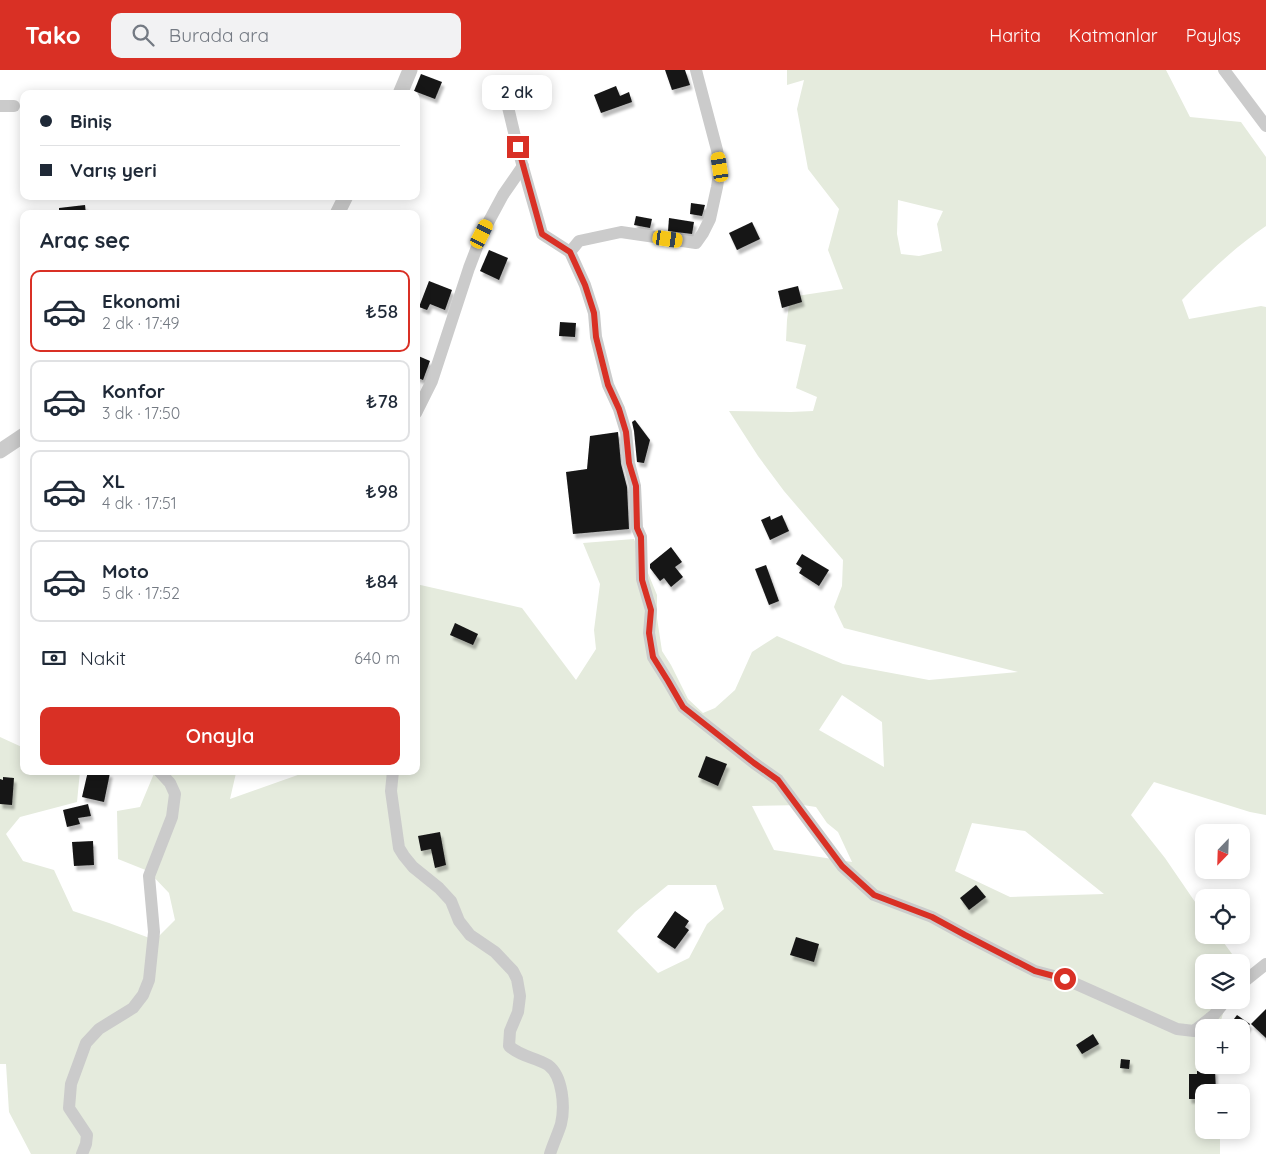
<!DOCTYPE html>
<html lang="tr">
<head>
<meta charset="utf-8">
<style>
  :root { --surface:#fff; --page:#f2f2f3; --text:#1f2937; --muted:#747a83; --line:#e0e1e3; --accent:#d93025 }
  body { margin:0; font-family:Quicksand,sans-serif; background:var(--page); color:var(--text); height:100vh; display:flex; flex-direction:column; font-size:19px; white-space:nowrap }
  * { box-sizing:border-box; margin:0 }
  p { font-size:16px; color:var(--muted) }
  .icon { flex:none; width:28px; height:28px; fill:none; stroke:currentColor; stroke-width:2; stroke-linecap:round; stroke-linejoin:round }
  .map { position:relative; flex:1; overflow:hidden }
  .details { position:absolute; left:20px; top:140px; width:400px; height:565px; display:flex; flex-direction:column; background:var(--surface); border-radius:10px; box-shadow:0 2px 12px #0003 }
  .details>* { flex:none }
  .banner { position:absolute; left:20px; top:20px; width:400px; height:110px; border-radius:10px; box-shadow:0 2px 12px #0003; display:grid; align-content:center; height:110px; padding:0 20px; background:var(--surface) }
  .needle { width:32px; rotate:203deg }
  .tools { position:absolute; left:1195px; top:754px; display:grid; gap:10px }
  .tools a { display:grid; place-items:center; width:55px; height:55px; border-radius:10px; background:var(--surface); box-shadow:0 2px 12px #0003; font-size:25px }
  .end { position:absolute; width:22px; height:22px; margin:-11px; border:6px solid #d93025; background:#fff; box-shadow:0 0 0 2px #fff }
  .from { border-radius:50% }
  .bubble { position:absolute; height:35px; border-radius:10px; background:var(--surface); box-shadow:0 2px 12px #0003; font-size:16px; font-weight:600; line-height:35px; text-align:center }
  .car { position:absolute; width:15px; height:30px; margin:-15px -8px; border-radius:6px; box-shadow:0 0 4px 1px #0007; background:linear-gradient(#f5c518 24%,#345 0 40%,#f5c518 0 76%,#345 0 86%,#f5c518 0) }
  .banner b { display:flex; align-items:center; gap:18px; height:48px; font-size:19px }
  .banner b+b { border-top:1px solid var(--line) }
  .banner i { width:12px; height:12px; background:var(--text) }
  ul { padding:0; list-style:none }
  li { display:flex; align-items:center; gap:15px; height:82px; margin:0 10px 8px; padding:0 10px; border:2px solid var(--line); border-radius:10px }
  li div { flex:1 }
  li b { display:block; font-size:19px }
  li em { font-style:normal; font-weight:600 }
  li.active { border-color:var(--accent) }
  li>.icon { width:45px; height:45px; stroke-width:1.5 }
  h2 { padding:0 20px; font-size:22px; line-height:60px }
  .pay { display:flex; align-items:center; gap:12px; height:55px; padding:0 20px; font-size:19px }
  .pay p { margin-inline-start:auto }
  .primary-button { display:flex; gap:10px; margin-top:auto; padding:10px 20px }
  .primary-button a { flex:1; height:58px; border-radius:10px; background:var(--accent); color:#fff; font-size:20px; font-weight:600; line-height:58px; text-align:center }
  header { display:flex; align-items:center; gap:30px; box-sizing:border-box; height:70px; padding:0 25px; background:var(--accent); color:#fff }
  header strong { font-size:24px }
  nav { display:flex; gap:28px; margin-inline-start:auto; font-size:18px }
  .search { width:350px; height:45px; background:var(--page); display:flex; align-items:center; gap:12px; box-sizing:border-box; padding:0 18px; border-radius:10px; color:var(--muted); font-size:19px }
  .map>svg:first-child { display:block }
  .green { fill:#e5ebdd; fill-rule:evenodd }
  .building { fill:#151515; filter:url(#shadow) }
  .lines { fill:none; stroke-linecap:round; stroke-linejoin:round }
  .minor { stroke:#cbcbcb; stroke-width:12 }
  .tertiary { stroke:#cbcbcb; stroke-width:15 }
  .route { stroke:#d93025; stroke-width:6 }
</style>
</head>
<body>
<header>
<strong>Tako</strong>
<div class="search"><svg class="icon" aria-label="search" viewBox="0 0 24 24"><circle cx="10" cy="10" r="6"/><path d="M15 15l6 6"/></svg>Burada ara</div>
<nav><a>Harita</a><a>Katmanlar</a><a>Paylaş</a></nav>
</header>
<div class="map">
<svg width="1266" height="1084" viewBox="0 0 1266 1084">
  <defs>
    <filter id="shadow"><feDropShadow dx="2.5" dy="4.5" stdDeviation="1" flood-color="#0004"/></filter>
  </defs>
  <rect width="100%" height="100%" fill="#fff"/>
  <path class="green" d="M 787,0 L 1166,0 L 1190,47 L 1241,52 L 1266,87 L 1266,156 C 1235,177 1208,203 1182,230 L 1189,249 L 1261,236 L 1266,237 L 1266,745 L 1250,742 L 1154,712 L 1131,745 L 1165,788 L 1204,845 L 1204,865 L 1218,865 L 1238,892 L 1204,892 L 1204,930 L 1227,930 L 1219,957 L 1204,958 L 1204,995 L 1208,995 L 1203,1015 L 1211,1022 L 1204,1022 L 1204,1060 L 1220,1060 L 1220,1084 L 31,1084 L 9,1042 L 6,994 L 0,994 L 0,667 L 24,678 L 24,701 L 80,701 L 77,732 L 20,747 L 6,764 L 23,791 L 54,800 L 73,841 L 109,853 L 155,870 L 175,850 L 169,823 L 148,801 L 118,789 L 117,741 L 140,737 L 155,701 L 235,701 L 236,703 L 230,729 L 309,701 L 416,701 L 416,514 L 522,538 L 576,610 L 596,579 L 594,560 L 600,514 L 583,473 L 634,469 L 657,525 L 657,548 L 662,581 L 671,595 L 688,629 L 703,643 L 715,638 L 735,620 L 752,582 L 777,566 L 843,594 L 929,610 L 1018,602 L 844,558 L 834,537 L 842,516 L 843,490 L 784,421 L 758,386 L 729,341 L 791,342 L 813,341 L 817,327 L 796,318 L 806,275 L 786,271 L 787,250 L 790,227 L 843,219 L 828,180 L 839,139 L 808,99 L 797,39 L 804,10 L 787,15 ZM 898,130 L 943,141 L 937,154 L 942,181 L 919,186 L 901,184 L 897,164 ZM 842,625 L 882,652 L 884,697 L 819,660 ZM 803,735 L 816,737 L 827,753 L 838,762 L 852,792 L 774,780 L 752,736 ZM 972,753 L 1025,761 L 1104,824 L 1010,827 L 955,801 ZM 668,815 L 716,815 L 724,839 L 707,854 L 689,888 L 658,903 L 617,861 L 635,842 Z"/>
  <g class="building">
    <polygon points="665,0 685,0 690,15 672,20"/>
    <polygon points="421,4 442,12 435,29 414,21"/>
    <polygon points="616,16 620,26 629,22 632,32 601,43 594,25"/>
    <polygon points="691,133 705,135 702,146 690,144"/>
    <polygon points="85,135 86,144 59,144 59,138"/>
    <polygon points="636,146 652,149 650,158 634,155"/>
    <polygon points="669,148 694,152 692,164 668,161"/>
    <polygon points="752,152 760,169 737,180 729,163"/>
    <polygon points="489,180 508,188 499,210 480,201"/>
    <polygon points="429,211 452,220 445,240 430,234 427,240 419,237"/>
    <polygon points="798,216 802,232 782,238 778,221"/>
    <polygon points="560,252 576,253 575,267 559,266"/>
    <polygon points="416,285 430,291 423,310 416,307"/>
    <polygon points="635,350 650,370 644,393 637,392 634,361 632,352"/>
    <polygon points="618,362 621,394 627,417 629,459 573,464 566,402 587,399 590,366"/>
    <polygon points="782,445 789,461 770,470 761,450 770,446 771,450"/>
    <polygon points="671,477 682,492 675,497 683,507 671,517 664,508 660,511 650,498 650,494"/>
    <polygon points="802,484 829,500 819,516 799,503 802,498 796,494"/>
    <polygon points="766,495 779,531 769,535 755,499"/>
    <polygon points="455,553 478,564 473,575 450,565"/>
    <polygon points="706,686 727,694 718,716 698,707"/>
    <polygon points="88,701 100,701 110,703 104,732 82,727"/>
    <polygon points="3,707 14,708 12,735 0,734 0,709 3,710"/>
    <polygon points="88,734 91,746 78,748 80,754 67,757 63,740"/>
    <polygon points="440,762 446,795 435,798 431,779 421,781 418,766"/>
    <polygon points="93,771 94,795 74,796 72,772"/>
    <polygon points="976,815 986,827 969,840 960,828"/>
    <polygon points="675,841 689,851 685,857 689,860 675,879 657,867"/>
    <polygon points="796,867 819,874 814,892 790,885"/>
    <polygon points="1266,939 1266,968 1251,954"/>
    <polygon points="1237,945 1250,954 1244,962 1241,960 1241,958 1238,958 1231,953"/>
    <polygon points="1093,964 1099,974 1082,984 1076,975"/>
    <polygon points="1121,989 1130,990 1129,999 1120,998"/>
    <polygon points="1215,1000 1216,1022 1204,1022 1204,1029 1189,1029 1189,1004 1197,1004 1197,1001"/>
  </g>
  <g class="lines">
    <g class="minor">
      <polyline points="1224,0 1266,56"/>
      <path d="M 502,14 C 510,42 515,70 523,97 C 529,119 536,142 542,164 L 570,182 L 579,171 L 621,162 L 696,173 L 703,163 L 710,149 L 717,117 L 720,97 L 717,80 L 698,8 L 696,0"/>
      <polyline points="0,36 14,36"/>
      <polyline points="570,182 585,215 594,243 596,267 608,315 619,339 626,362 629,393 635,416 637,458 641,467 642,509 651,540 649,563 653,587 668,611 683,637 754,693 778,710 842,796 874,825 932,847 965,865 1035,901 1065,909 1177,959 1194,961 1214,945 1226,930"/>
      <polyline points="416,343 432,311 469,198 482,164 503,125 523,96"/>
      <path d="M 393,701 L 391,721 L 399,778 L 404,786 L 413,797 L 439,818 L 451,831 L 459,851 L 470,865 L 495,882 L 513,901 L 517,909 L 520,926 L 518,942 L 510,961 L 509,976 C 521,987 535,987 548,995 C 563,1006 565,1037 561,1054 C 558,1064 553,1074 550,1084"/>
      <polyline points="1241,914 1266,894"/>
      <polyline points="82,1084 86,1074 87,1065 69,1038 71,1014 86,973 99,959 133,938 143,925 149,910 154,862 149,806 172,747 175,724 170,713 159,701"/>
    </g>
    <g class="tertiary">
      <polyline points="400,24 410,0"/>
      <polyline points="337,144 346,126"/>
      <polyline points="0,381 24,365"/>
    </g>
  </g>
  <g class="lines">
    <polyline class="route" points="518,77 542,164 570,182 585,215 594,243 596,267 608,315 619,339 626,362 629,393 636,416 637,458 641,467 642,510 651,540 649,563 653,587 668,611 683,637 754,693 778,710 842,796 874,825 932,847 965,865 1035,901 1065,909"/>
  </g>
</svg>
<div class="tools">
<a><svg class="needle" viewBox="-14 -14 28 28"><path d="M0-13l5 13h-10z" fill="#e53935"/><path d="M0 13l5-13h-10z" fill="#747a83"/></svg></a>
<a><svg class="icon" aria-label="locate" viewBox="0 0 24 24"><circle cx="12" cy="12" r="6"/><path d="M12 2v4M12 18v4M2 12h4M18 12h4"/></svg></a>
<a><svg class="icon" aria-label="layers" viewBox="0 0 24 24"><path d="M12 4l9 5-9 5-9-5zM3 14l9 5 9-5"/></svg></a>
<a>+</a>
<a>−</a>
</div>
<i class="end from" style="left:1065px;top:909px"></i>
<i class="end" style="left:518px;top:77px"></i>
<div class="bubble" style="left:482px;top:5px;width:70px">2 dk</div>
<i class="car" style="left:720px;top:97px;rotate:351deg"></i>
<i class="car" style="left:482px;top:164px;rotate:27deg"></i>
<i class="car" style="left:668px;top:169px;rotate:98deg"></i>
<div class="banner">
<b><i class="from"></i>Biniş</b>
<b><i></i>Varış yeri</b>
</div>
<section class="details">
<h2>Araç seç</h2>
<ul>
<li class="active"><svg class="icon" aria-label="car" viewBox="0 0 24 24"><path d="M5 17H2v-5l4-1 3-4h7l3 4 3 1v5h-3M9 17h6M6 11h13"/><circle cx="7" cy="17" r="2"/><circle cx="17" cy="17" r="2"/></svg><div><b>Ekonomi</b><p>2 dk · 17:49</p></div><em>₺58</em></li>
<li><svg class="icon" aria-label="car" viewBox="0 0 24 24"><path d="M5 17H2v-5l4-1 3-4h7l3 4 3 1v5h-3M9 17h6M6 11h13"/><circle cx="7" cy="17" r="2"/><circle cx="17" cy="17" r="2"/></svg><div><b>Konfor</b><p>3 dk · 17:50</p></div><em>₺78</em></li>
<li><svg class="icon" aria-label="car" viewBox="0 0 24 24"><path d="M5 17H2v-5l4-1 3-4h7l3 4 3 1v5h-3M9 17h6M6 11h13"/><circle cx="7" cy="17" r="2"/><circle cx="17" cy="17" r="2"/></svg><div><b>XL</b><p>4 dk · 17:51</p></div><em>₺98</em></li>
<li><svg class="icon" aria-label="car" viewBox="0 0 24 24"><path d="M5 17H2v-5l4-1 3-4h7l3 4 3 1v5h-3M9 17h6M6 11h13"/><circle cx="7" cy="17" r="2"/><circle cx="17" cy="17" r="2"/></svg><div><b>Moto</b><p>5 dk · 17:52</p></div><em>₺84</em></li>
</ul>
<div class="pay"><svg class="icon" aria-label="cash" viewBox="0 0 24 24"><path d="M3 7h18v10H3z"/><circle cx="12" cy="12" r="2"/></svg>Nakit<p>640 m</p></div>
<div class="primary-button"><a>Onayla</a></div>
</section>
</div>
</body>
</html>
